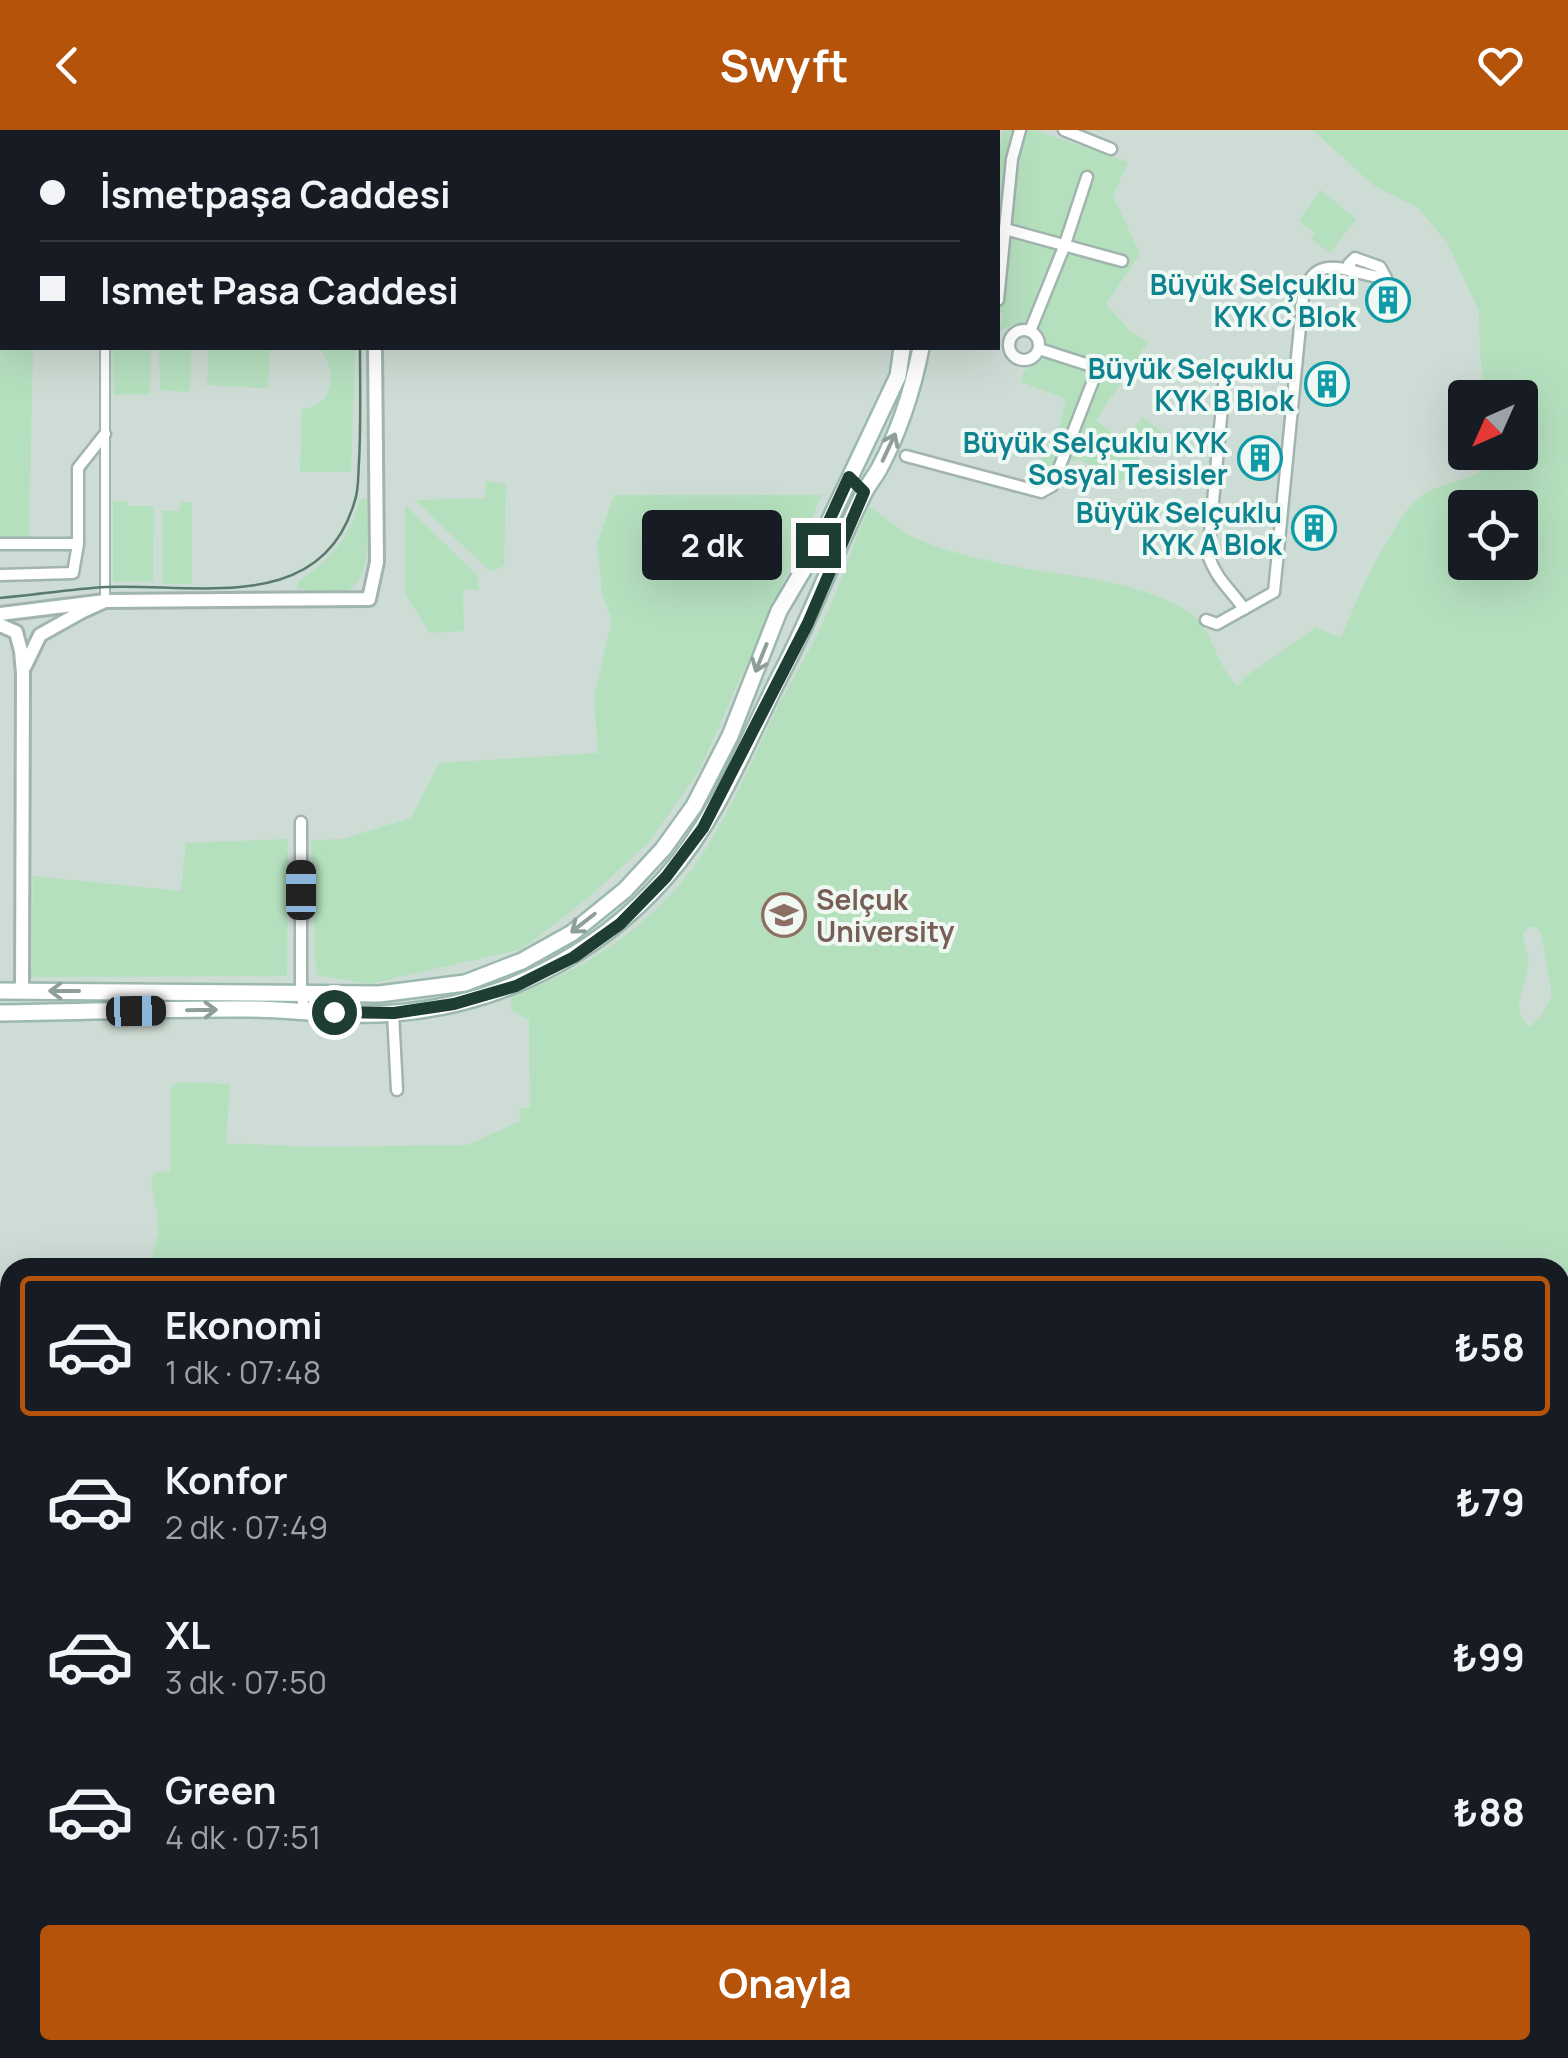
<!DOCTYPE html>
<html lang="tr">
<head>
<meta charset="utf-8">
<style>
  :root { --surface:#171b24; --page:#20242c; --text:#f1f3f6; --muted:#9ea1a6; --line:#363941; --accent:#b45309 }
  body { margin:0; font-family:Manrope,sans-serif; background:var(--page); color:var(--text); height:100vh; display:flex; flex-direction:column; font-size:38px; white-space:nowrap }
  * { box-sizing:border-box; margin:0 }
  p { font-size:32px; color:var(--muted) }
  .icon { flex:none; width:55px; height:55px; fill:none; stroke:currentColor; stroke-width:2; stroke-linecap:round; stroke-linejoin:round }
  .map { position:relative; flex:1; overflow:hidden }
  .panel { position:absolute; left:0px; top:1128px; width:1570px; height:802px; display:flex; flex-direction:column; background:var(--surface); border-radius:30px 30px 0 0; box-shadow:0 10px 40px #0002 }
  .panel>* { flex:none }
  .banner { position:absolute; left:0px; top:0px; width:1000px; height:220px; box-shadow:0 10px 40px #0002; display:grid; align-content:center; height:220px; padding:0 40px; background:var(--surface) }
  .needle { width:65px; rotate:225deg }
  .fabs { position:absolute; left:1448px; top:250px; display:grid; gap:20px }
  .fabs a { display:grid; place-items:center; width:90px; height:90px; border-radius:10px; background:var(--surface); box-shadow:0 10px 40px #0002; font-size:50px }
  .end { position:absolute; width:45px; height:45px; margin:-22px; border:12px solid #1e3e34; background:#fff; box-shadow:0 0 0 5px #fff }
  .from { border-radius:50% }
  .bubble { position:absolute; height:70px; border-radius:10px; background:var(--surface); box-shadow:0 10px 40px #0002; font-size:32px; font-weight:700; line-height:70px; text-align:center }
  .car { position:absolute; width:30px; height:60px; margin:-30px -15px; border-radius:12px; box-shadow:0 0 8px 2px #0007; background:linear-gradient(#222 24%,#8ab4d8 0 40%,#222 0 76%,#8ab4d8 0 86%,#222 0) }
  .banner b { display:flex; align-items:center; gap:35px; height:95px; font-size:38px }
  .banner b+b { border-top:2px solid var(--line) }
  .banner i { width:25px; height:25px; background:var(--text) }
  ul { padding:18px 0 0; list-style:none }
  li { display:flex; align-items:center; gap:30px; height:140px; margin:0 20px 15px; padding:0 20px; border:5px solid transparent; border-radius:10px }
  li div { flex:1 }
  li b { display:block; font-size:38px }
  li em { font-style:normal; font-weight:700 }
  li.selected { border-color:var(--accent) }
  li>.icon { width:90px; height:90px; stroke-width:1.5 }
  .action { display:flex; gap:20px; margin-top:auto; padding:20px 40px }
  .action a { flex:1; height:115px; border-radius:10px; background:var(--accent); color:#fff; font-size:40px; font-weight:700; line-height:115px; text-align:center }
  header { display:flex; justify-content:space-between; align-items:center; height:130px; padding:0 40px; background:var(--accent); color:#fff; font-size:45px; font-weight:700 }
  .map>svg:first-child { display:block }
  .built { fill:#cddcd4; fill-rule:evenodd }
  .green { fill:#b5e0be; fill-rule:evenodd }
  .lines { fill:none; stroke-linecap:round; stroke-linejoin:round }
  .pedestrian-casing { stroke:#a1b4ad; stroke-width:12 }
  .minor-casing { stroke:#a1b4ad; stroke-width:15 }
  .tertiary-casing { stroke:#a1b4ad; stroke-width:18 }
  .secondary-casing { stroke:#9cb9ad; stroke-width:20 }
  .pedestrian { stroke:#fff; stroke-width:8 }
  .minor { stroke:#fff; stroke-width:10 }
  .tertiary { stroke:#fff; stroke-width:12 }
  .secondary { stroke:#fff; stroke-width:15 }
  .tram { stroke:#587a6f; stroke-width:2.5 }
  .oneway { stroke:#8e9e9a }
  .route { stroke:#1e3e34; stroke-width:12 }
  .labels { text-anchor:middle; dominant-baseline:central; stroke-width:8; stroke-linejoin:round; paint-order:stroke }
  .culture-label { font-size:28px; font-weight:bold; fill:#0d838f; stroke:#f0f8f4; text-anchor:end }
  .education-label { font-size:28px; font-weight:bold; fill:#785e54; stroke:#f0f8f4; text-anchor:start }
</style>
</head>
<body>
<header><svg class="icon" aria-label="back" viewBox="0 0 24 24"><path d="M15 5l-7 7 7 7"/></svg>Swyft<svg class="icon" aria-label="heart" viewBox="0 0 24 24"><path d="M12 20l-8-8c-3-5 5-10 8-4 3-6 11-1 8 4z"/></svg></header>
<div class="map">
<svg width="1568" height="1928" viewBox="0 0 1568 1928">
  <rect width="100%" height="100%" fill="#dfece6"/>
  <path class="built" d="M 0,0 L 1568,0 L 1560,1138 L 10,1138 L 10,1920 L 382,1928 L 0,1928 ZM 2,2 L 998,2 L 998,218 L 2,218 ZM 1465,268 L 1520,268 L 1520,322 L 1465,322 ZM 1465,378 L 1520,378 L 1520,432 L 1465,432 Z"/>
  <g class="green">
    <polygon points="1004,0 1034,0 1128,32 1113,66 1140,124 1106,174 1131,202 1148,212 1096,290 1124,313 1142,287 1161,301 1120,353 1079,329 1052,338 1040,334 1044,318 1053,319 1066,269 1021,252 1024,241 1043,229 1046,214 1043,201 1018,193 999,201 1003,184 998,180 998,22"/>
    <path d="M 1313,0 L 1568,0 L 1568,1699 L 1560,1700 L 1560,1138 L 149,1137 L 158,1106 L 158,1089 L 151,1050 L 157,1042 L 170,1041 L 171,957 L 180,952 L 230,954 L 226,1013 L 309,1017 L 468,1015 L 520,991 L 519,979 L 530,977 L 529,890 L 512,881 L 511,866 C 585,841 656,793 700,728 C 731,682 753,628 777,578 C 791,551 808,525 821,497 C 839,458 853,416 869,376 C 883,386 897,399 913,407 C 937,419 968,426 994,432 C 1056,447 1131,446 1187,481 C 1214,498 1215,536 1238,556 L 1245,547 L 1316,497 L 1341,508 C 1357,470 1369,439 1392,404 C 1400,390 1407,377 1420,367 C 1446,347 1479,355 1498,323 L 1520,322 L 1520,268 L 1485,267 L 1480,222 L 1479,181 L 1447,112 L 1417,77 L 1374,56 ZM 1465,378 L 1520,378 L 1520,432 L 1465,432 ZM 1529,797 L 1535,797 L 1541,802 L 1552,866 L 1541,886 L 1530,897 C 1506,877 1530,853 1528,828 C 1527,819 1523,812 1523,803 Z"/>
    <polygon points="1321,60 1356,89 1330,123 1311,109 1315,103 1299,91"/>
    <polygon points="0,118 2,118 2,218 33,218 29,408 0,408"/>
    <polygon points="113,218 151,218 150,264 114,265"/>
    <polygon points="159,218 191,218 190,262 160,260"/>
    <polygon points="209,218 270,218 268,258 207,255"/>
    <path d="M 320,218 L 355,218 L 351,342 L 300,342 L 302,279 C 336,275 337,241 320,218 Z"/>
    <polygon points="486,351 506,354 504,436 490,441 415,370 485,368"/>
    <polygon points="614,365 822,365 699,641 649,712 587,769 522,819 369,854 316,845 311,710 343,709 411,688 439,633 598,623 594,567 612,490 602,463 597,413"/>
    <path d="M 361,369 L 367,369 C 366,396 375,459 339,462 C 326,463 311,460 298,459 L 298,452 C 333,427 347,411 361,369 Z"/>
    <polygon points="113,371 127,371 128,376 154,376 153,452 113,451"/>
    <polygon points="181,372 192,372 192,454 162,454 162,381 180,381"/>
    <polygon points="405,375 478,446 479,461 469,459 463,461 464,501 430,503 405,463"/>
    <polygon points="288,709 287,846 31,847 33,746 181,761 186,713"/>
    <polygon points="0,1157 10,1164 10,1920 1354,1920 1348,1928 0,1928"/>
  </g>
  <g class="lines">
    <g class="pedestrian-casing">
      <polyline id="pedestrian" points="105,471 105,218"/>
    </g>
    <g class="minor-casing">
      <g id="minor">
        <polyline points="1064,0 1111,19"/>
        <polyline points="0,98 2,94"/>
        <polyline points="1005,99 1122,131"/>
        <polyline points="998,170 1012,29 1020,0"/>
        <circle cx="1024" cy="215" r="15"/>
        <polyline points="1030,201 1064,117 1087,47"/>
        <path d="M 1225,245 L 1208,425 C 1218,452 1229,457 1244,479"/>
        <polyline points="906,326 1041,362 1052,356 1098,238 1039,219"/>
        <polyline points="0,414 78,414"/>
        <polyline points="0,445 73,443 78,414 78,338 105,304"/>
        <path d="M 1206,490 L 1217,494 L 1274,462 L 1303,166 C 1315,117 1353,146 1386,148 L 1380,137 L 1355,128 L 1349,134 L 1351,139"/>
        <polyline points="301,692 301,863 305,882"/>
        <polyline points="393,883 397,960"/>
        <polyline points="1560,1735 1568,1720"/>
        <polyline points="1560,1827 1568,1833"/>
        <polyline points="1204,1928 1206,1920"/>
        <polyline points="1537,1928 1538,1920"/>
      </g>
    </g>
    <g class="tertiary-casing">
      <g id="tertiary">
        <polyline points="140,2 140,0"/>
        <polyline points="376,2 376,0"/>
        <polyline points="0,85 2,85"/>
        <polyline points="105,471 369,469 377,432 375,218"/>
        <polyline points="0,484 105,471 83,481 40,505 25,536"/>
        <polyline points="0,495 16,502 21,521 23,544 22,861"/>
      </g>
    </g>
    <g class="secondary-casing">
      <g id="secondary">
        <polyline points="886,0 886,2"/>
        <polyline points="902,0 903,2"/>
        <polyline points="0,861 379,864 465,853 522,831 572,803 625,760 663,719 694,676 730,606 779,481 818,415 898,246 902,218"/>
        <path d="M 0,883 C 83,882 167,878 250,879 C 298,880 347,887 394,883 C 499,875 596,826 665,748 C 717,690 746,613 781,544 C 812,486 834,424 863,365 C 867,356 874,348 879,339 C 899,302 913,258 921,218"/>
      </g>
    </g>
    <use href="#pedestrian" class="pedestrian"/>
    <use href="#minor" class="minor"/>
    <use href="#tertiary" class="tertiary"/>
    <use href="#secondary" class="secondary"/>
    <g class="tram">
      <polyline points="91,2 92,0"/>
      <polyline points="109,2 109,0"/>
      <polyline points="0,88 2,87"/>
      <path d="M 0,468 C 35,465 71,459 106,457 C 196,453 323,486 355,370 C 359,358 358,344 359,332 C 361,294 360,256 360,218"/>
    </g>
  </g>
  <defs><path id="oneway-shaft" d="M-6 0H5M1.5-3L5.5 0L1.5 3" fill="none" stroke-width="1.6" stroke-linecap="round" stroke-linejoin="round" transform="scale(2.5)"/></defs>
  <g class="oneway">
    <use href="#oneway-shaft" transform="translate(889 317) rotate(-65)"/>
    <use href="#oneway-shaft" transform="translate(761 528) rotate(112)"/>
    <use href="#oneway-shaft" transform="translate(583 793) rotate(142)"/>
    <use href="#oneway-shaft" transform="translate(64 861) rotate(-180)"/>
    <use href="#oneway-shaft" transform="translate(202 880) rotate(-1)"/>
  </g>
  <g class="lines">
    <polyline class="route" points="334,882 394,883 454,874 516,856 574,827 620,794 666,747 703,698 808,493 864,362 849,347 818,415"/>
  </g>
  <defs>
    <g id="building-ring" transform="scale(2.25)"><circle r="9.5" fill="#f0f8f4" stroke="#0f9aa8" stroke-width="1.5"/><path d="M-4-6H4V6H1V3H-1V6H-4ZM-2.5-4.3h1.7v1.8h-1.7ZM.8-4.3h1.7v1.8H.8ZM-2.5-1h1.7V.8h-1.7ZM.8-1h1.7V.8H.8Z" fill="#0f9aa8"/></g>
    <g id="university-ring" transform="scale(2.25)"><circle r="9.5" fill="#f0f8f4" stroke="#8d6e63" stroke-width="1.5"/><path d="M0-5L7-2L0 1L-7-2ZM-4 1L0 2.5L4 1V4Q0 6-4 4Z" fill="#8d6e63"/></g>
  </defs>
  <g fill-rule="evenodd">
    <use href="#building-ring" x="1388" y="170"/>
    <use href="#building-ring" x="1327" y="254"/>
    <use href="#building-ring" x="1260" y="328"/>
    <use href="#building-ring" x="1314" y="398"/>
    <use href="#university-ring" x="784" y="785"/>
  </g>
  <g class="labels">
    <g class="culture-label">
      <text x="1356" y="154">Büyük Selçuklu<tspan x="1356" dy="32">KYK C Blok</tspan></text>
      <text x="1294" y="238">Büyük Selçuklu<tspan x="1294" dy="32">KYK B Blok</tspan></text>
      <text x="1228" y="312">Büyük Selçuklu KYK<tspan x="1228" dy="32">Sosyal Tesisler</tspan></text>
      <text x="1282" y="382">Büyük Selçuklu<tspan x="1282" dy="32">KYK A Blok</tspan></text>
    </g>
    <g class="education-label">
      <text x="816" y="769">Selçuk<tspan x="816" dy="32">University</tspan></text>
    </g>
  </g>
</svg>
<div class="fabs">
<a><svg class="needle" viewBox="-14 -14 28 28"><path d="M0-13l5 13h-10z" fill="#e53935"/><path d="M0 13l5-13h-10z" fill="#9ea1a6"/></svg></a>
<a><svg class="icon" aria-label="locate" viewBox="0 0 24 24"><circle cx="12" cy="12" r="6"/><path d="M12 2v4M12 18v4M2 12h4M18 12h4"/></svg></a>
</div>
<i class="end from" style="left:334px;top:882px"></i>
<i class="end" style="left:818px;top:415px"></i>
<div class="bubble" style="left:642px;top:380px;width:140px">2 dk</div>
<i class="car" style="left:301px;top:760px;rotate:0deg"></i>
<i class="car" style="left:136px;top:881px;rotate:89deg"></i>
<div class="banner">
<b><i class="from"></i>İsmetpaşa Caddesi</b>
<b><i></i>Ismet Pasa Caddesi</b>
</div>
<section class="panel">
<ul>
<li class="selected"><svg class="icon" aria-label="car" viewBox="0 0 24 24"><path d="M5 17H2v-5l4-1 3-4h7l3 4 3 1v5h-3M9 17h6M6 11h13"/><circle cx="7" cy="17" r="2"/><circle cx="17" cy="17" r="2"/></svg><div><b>Ekonomi</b><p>1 dk · 07:48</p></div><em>₺58</em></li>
<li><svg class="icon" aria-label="car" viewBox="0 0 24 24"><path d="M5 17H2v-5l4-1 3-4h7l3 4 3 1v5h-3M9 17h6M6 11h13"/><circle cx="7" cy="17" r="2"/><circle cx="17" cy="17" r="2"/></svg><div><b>Konfor</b><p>2 dk · 07:49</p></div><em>₺79</em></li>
<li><svg class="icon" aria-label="car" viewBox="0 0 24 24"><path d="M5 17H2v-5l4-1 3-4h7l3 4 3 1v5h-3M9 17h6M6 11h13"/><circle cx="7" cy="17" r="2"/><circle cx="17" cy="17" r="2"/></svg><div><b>XL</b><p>3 dk · 07:50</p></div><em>₺99</em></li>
<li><svg class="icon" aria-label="car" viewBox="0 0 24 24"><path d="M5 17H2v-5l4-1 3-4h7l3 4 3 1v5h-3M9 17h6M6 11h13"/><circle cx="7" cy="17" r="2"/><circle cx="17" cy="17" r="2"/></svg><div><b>Green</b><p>4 dk · 07:51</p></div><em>₺88</em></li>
</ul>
<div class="action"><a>Onayla</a></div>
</section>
</div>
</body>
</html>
